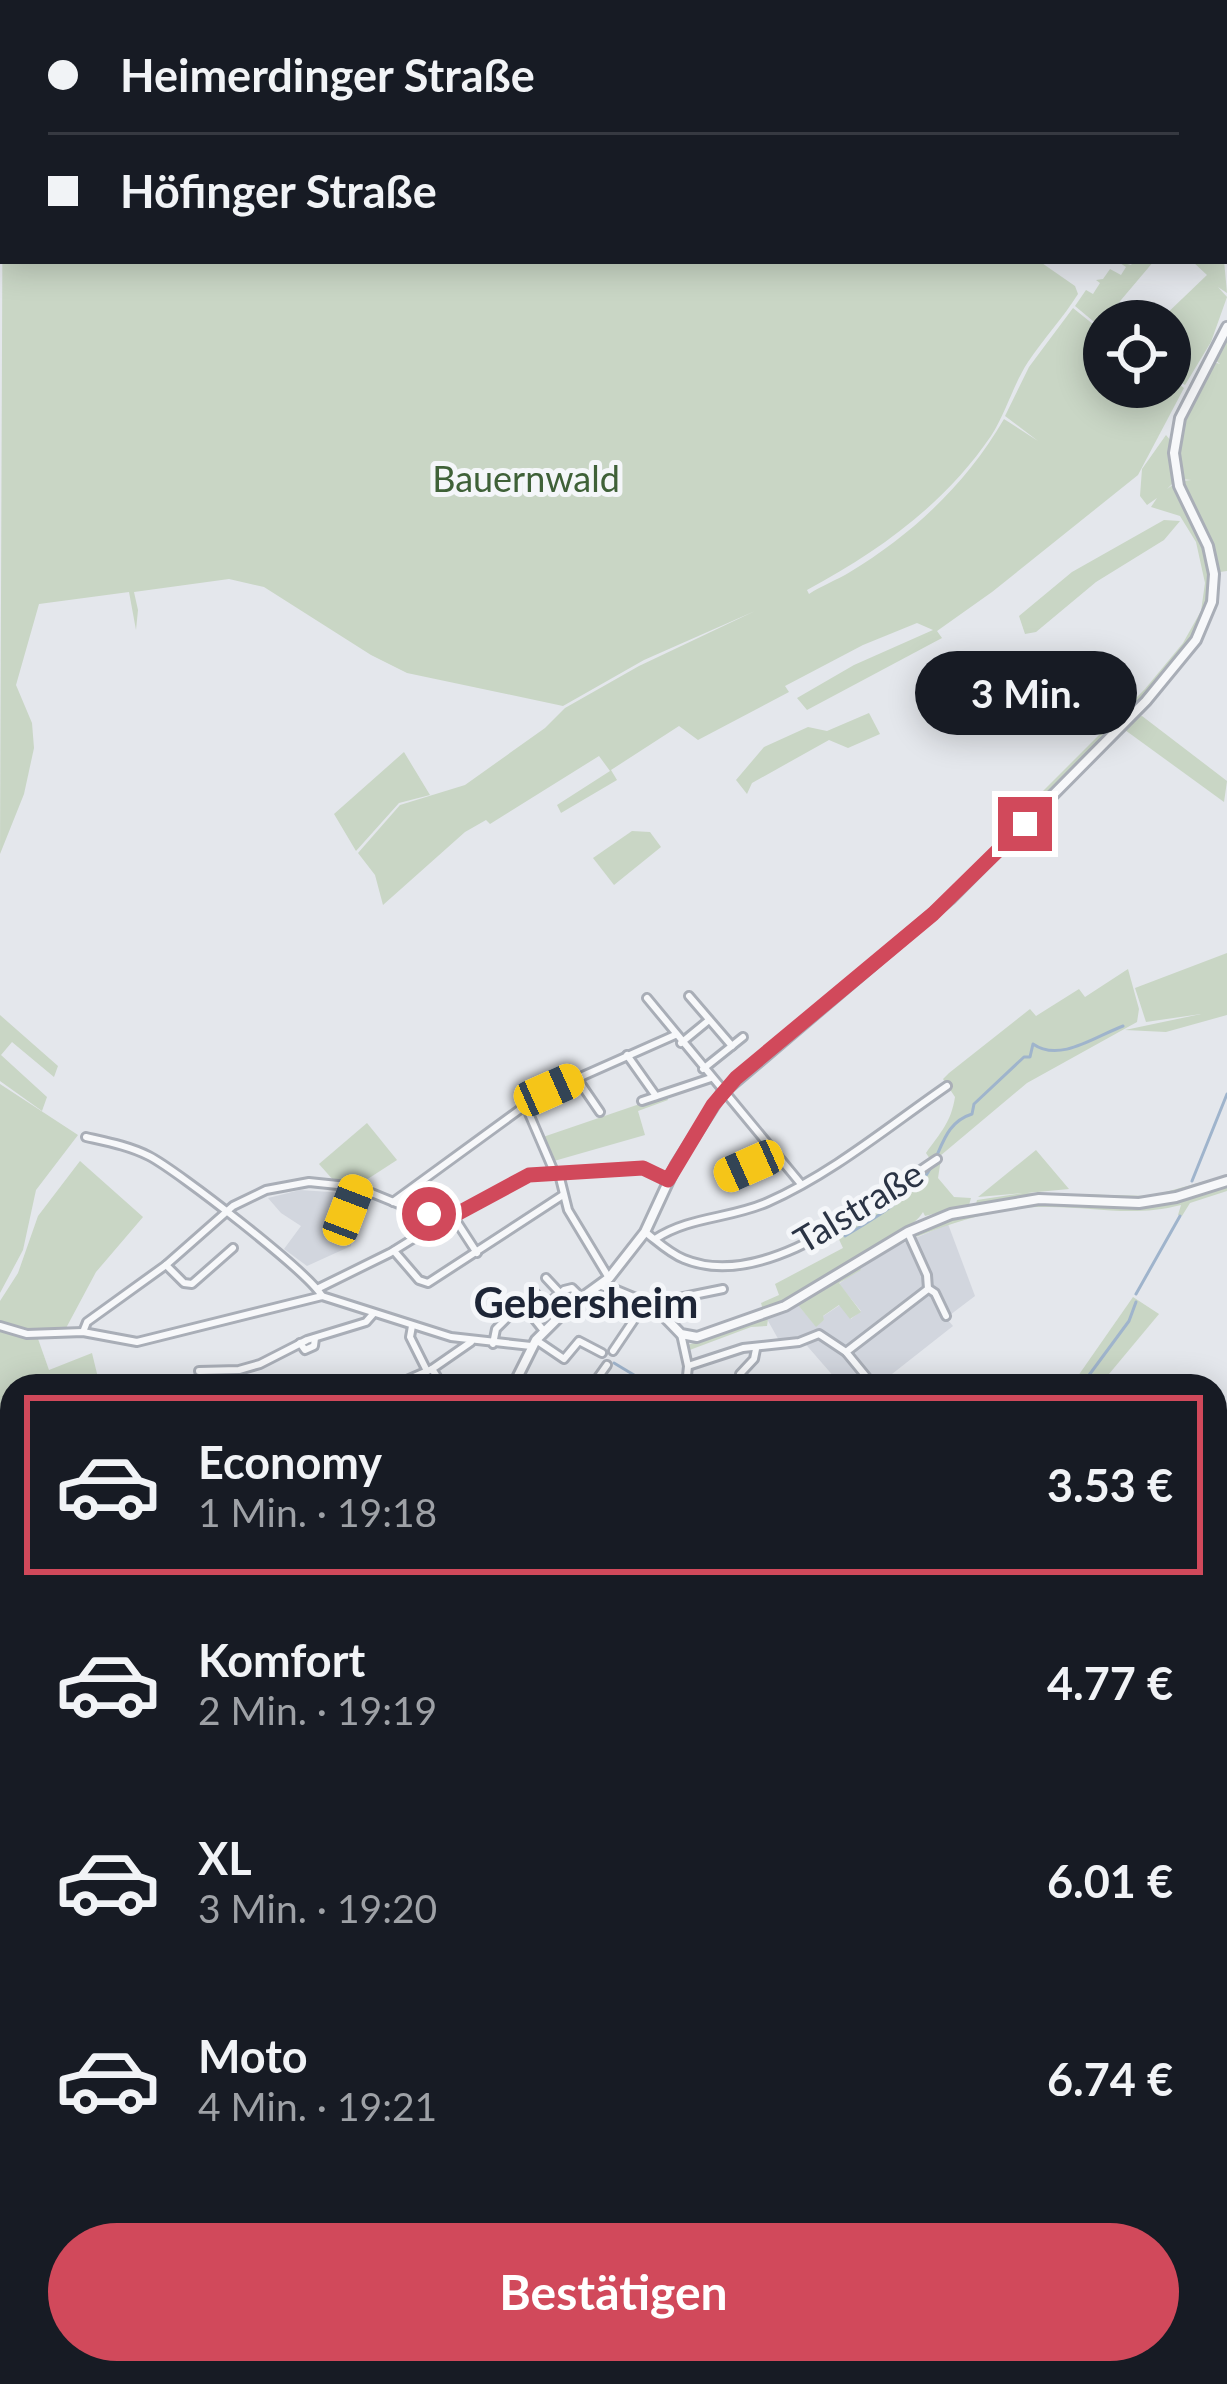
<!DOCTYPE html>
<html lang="de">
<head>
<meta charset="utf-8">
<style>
  :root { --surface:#171b24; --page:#20242c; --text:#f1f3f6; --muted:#9ea1a6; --line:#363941; --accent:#d1495b }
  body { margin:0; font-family:Lato,sans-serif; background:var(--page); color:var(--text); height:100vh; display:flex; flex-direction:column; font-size:45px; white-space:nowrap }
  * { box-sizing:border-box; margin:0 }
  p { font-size:39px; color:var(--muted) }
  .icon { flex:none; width:66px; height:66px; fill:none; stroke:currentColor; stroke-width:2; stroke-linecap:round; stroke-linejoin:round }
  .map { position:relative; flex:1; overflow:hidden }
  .sheet { position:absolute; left:0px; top:1374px; width:1227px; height:1011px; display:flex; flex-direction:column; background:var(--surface); border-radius:36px 36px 0 0; box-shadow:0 6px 30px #0003 }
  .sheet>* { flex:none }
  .top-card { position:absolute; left:0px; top:0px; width:1227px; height:264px; box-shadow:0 6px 30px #0003; display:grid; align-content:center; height:264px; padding:0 48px; background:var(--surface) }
  .tools { position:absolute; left:1083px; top:300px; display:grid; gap:24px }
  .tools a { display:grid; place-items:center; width:108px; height:108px; border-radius:50%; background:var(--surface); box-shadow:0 6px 30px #0003; font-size:60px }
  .end { position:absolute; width:54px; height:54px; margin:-27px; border:15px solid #d1495b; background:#fff; box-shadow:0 0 0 6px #fff }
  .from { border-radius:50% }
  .bubble { position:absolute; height:84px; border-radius:42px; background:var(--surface); box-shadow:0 6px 30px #0003; font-size:39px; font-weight:700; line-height:84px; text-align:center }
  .car { position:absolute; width:36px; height:72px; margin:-36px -18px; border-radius:15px; box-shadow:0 0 9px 3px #0007; background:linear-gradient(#f5c518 24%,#345 0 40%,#f5c518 0 76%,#345 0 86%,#f5c518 0) }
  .top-card b { display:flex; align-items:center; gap:42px; height:114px; font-size:45px }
  .top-card b+b { border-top:3px solid var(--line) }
  .top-card i { width:30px; height:30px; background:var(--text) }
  ul { padding:21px 0 0; list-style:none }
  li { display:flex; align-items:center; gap:36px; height:180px; margin:0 24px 18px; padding:0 24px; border:6px solid transparent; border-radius:0px }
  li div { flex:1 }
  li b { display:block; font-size:45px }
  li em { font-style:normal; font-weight:700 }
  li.current { border-color:var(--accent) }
  li>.icon { width:108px; height:108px; stroke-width:1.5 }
  .button { display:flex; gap:24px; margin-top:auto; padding:24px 48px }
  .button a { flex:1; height:138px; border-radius:72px; background:var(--accent); color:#fff; font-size:48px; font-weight:700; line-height:138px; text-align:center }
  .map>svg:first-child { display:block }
  .built { fill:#d2d6de }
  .green { fill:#c9d6c5 }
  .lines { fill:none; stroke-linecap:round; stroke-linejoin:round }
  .stream { stroke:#9fb4cc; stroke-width:3 }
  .minor-casing { stroke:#a9aeb7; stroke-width:12 }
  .tertiary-casing { stroke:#a9aeb7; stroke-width:14 }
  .secondary-casing { stroke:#a9aeb7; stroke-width:15 }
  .minor { stroke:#f7f8fa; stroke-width:6 }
  .tertiary { stroke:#f7f8fa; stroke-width:8 }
  .secondary { stroke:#fff; stroke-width:9 }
  .route { stroke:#d1495b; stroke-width:15 }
  .labels { text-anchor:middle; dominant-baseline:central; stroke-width:10; stroke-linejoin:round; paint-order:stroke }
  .park-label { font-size:36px; fill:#3f6138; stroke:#f4f6f9 }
  .street-label { font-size:36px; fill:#2b3445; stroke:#f4f6f9 }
  .quarter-label { font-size:42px; font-weight:bold; fill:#1d2536; stroke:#f4f6f9 }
</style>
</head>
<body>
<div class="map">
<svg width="1227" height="2384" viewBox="0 0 1227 2384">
  <rect width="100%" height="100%" fill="#e4e7ec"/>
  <g class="built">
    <polygon points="300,1190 345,1193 337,1220 338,1236 352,1237 351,1246 307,1266 284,1249 301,1226 281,1213 268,1198"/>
    <polygon points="948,1224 975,1296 946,1318 953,1326 878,1385 871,1380 863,1386 842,1386 802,1340 781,1344 767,1319 798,1305 816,1326 824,1320 822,1317 840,1305 851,1319 861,1311 839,1284 876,1255"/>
    <polygon points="12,2199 12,2373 329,2373 340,2384 0,2384 0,2228"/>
  </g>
  <g class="green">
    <path d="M 3,94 L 3,261 L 1039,261 L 1075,286 L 1078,294 C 1063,318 1044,338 1028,362 C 1013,385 1006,413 991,436 C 944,505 879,551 807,590 L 809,594 C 821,586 837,580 850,572 C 913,534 967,483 1004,419 L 1038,441 L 1005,416 L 1029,367 L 1073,308 L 1104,333 L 1104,387 L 1170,387 L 1170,377 L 1184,388 L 1138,475 L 992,592 L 937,631 L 942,638 L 807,710 L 797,698 L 854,665 L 933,630 L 917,623 L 863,645 L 785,686 L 789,692 L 698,740 L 679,726 L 611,770 L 617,780 L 561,813 L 557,805 L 610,771 L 599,756 L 490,824 L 486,820 L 465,832 L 383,905 L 375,875 L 358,853 L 400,805 L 465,785 L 545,728 L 565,708 L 639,666 L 755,611 L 644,660 L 563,706 L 407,673 L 371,655 L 264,587 L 229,579 L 134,592 L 138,610 L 136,630 L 129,592 L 39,604 L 16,685 L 32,723 L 34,748 L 24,794 L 0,854 Z"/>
    <polygon points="1224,260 1227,293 1218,287 1227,297 1211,342 1185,385 1170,375 1170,321 1159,321 1207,275 1192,261"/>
    <polygon points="1117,261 1131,265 1134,261 1154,261 1099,326 1075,306 1086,290 1093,294 1100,283 1096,280 1103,279 1110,269 1121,275 1126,267"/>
    <path d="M 1227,335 L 1227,571 L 1220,572 L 1182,481 L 1191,480 L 1182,479 C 1173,434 1192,401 1214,362 L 1220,364 L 1215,360 Z"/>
    <path d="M 1166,435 L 1171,441 L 1174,482 L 1167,489 L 1174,484 C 1186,512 1207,539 1210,570 C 1217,651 1081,763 1026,818 L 1022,817 L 1021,813 L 1145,689 L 1183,643 L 1201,611 L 1205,583 L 1196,542 L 1180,516 L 1151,507 L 1157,498 L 1147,505 L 1140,496 L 1142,469 Z"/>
    <polygon points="1164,520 1180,521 1164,540 1096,582 1036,632 1025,634 1019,616 1072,572"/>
    <polygon points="869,713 880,734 848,748 829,740 752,783 747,794 736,780 764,747 808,727 827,731"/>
    <polygon points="1142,716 1227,781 1224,802 1125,730 1111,743 1135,717"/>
    <polygon points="404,752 430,795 399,803 356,851 334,814"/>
    <polygon points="632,831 650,832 661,847 614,885 593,858"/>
    <polygon points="1227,953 1227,1015 1166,1032 1125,1030 1201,1014 1146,1022 1135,988"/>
    <path d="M 1128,969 L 1139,1009 L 1137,1022 L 1027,1083 L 940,1156 L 930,1159 L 926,1153 C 940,1133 951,1123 955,1097 L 943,1079 L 949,1073 L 1030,1009 L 1036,1016 L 1079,989 L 1085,997 Z"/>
    <polygon points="0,1015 58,1066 54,1077 12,1042 1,1055 47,1097 42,1111 0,1081"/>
    <polygon points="0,1084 78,1135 36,1190 23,1250 0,1293"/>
    <polygon points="666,1095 668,1100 638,1111 645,1135 554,1161 543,1137"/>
    <polygon points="367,1123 397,1160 360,1184 334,1181 319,1164"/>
    <polygon points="1036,1150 1069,1189 1027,1193 1151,1196 1227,1175 1227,1179 1140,1201 1040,1196 976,1204 977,1200 1023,1193 978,1197"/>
    <path d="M 941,1159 L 938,1178 L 954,1197 L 971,1198 L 969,1205 L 925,1216 L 923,1212 C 911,1235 794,1297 763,1310 L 761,1303 L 779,1295 L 775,1284 L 843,1248 L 836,1233 L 884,1202 L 891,1209 L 886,1200 Z"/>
    <polygon points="80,1161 143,1217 96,1272 65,1330 30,1333 0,1325 0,1301 18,1273 38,1216"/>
    <path d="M 1227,1184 L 1227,1191 L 1190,1203 L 1182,1216 L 1178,1215 L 1181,1205 C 1131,1218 1092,1206 1043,1207 C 1000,1207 956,1221 916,1237 L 923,1229 L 949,1219 L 1014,1204 L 1144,1206 Z"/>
    <polygon points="858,1266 861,1270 839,1283 861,1312 850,1319 839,1305 823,1316 824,1320 816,1327 798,1305 768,1319 767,1326 751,1327 687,1351 685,1346 764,1318"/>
    <polygon points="1133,1297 1159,1314 1099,1386 1071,1386"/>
    <polygon points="0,1328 37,1336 49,1370 92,1353 100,1386 12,1386 12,1466 0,1469"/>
    <polygon points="1,1672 12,1674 12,1826 0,1828"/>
    <polygon points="12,1830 12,2013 0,2029 0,1832"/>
    <polygon points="982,2373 1177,2373 1172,2384 973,2384"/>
  </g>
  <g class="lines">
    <g class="stream">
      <polyline points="1192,1181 1227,1094"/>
      <path d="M 845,1236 C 872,1220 902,1202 923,1179 C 942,1158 940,1124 972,1114 L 974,1104 L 1024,1057 L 1030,1057 L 1033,1044 C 1060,1063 1096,1036 1123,1026"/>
      <polyline points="1136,1294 1180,1216"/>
      <polyline points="614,1363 634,1375 633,1386"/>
      <polyline points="1081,1386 1129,1321 1136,1302"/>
      <polyline points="0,1671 7,1665 12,1647"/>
      <polyline points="1215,2265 1227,2244"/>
    </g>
    <g class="minor-casing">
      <g id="minor">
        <polyline points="689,996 732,1046"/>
        <polyline points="647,998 801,1184"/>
        <polyline points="681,1043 709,1020"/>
        <polyline points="627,1055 656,1096"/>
        <polyline points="703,1069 743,1037"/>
        <polyline points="576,1077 600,1112"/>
        <polyline points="642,1101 711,1078"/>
        <path d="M 86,1137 C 108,1142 129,1146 149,1156 C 178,1171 308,1272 322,1296"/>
        <polyline points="555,1174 524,1102 675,1035"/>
        <polyline points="559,1174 568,1210 609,1278"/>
        <polyline points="724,1177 774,1154"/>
        <polyline points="393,1202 526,1105"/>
        <polyline points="348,1210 353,1213 351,1217 347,1212 357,1187"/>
        <polyline points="453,1216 477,1253"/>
        <path d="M 645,1232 C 657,1241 669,1253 684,1259 C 766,1293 874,1200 937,1159"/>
        <path d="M 655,1239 C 690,1216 730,1219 768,1202 C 833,1173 889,1126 947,1086"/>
        <polyline points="394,1251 419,1280 428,1283 563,1195"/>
        <polyline points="166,1265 184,1283 192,1284 233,1248"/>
        <polyline points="546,1278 560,1293"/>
        <polyline points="319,1288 390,1253 440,1222 444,1215"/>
        <polyline points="929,1289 935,1293 946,1316"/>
        <polyline points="535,1293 545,1306"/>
        <polyline points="520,1301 544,1331"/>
        <polyline points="655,1307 664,1301 723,1289"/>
        <polyline points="556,1319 545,1306 564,1290 572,1288 581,1297"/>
        <polyline points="0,1326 27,1334 83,1332 137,1342 322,1296 451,1337 531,1346"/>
        <polyline points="412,1326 410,1337 427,1371"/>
        <polyline points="83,1332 87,1322 166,1265 233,1206 266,1190 309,1182 357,1187 418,1212 453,1216 529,1175 643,1168 669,1179"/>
        <polyline points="681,1334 688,1366 686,1386"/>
        <polyline points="536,1340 564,1359 579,1341 602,1353"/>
        <polyline points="300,1343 305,1350 314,1346 315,1338"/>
        <polyline points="493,1344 496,1329 510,1315"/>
        <polyline points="613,1351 646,1302"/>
        <polyline points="846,1352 928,1289 927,1275 908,1233"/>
        <polyline points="688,1366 743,1348 799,1342 819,1334 846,1352 869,1380"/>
        <polyline points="432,1369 443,1386"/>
        <polyline points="199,1371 239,1370 260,1364 307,1340 366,1322 373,1314"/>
        <polyline points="740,1374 754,1359 756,1349"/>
        <polyline points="393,1386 432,1369 471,1342"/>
        <polyline points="592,1386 607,1365"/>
        <polyline points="0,2211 12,2216"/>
        <polyline points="0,2302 12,2306"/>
        <polyline points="169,2384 174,2373"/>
      </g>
    </g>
    <g class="tertiary-casing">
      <g id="tertiary">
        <polyline points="1106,0 1107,3"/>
        <polyline points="1224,207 1227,212"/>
        <polyline points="602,1285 655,1307 681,1334 697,1337 785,1306 908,1232 951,1214 1039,1199 1139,1203 1176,1197 1227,1181"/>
        <polyline points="513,1386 536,1340 569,1307 609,1278 645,1232 676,1165 722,1093 950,899 1146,701 1196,640 1212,602 1214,574 1208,546 1179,486 1174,453 1180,418 1227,327"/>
        <polyline points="0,2205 12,2178"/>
      </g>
    </g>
    <g class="secondary-casing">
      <g id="secondary">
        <polyline points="1215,1677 1227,1669"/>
        <polyline points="633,2384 641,2373"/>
      </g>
    </g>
    <use href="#minor" class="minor"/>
    <use href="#tertiary" class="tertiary"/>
    <use href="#secondary" class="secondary"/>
  </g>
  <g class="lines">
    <polyline class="route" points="429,1214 453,1216 529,1175 643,1168 668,1180 713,1105 736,1078 933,914 1025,824"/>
  </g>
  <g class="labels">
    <g class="park-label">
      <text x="526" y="478">Bauernwald</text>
    </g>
    <g class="street-label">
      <text transform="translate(858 1206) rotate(-31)">Talstraße</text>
    </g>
    <g class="quarter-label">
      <text x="586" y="1302">Gebersheim</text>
    </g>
  </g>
</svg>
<div class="tools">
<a><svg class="icon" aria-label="locate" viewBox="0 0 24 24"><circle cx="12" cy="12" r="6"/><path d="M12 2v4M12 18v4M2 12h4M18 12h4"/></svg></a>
</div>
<i class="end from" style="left:429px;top:1214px"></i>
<i class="end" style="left:1025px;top:824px"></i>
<div class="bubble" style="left:915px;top:651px;width:222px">3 Min.</div>
<i class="car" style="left:549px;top:1090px;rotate:66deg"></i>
<i class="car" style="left:749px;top:1166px;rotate:246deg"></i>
<i class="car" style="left:348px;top:1210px;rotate:21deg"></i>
<div class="top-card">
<b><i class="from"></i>Heimerdinger Straße</b>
<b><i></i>Höfinger Straße</b>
</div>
<section class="sheet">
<ul>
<li class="current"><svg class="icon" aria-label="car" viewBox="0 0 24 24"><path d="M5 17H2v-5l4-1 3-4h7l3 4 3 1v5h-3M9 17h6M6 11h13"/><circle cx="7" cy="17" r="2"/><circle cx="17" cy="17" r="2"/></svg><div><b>Economy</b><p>1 Min. · 19:18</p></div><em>3.53 €</em></li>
<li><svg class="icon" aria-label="car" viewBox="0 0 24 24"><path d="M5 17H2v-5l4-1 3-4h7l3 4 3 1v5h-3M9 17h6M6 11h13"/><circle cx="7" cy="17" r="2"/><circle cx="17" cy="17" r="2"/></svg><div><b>Komfort</b><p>2 Min. · 19:19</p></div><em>4.77 €</em></li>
<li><svg class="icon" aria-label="car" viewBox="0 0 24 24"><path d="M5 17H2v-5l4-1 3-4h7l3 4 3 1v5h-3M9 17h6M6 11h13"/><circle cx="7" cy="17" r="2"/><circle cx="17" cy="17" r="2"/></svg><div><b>XL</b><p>3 Min. · 19:20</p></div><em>6.01 €</em></li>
<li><svg class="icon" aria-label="car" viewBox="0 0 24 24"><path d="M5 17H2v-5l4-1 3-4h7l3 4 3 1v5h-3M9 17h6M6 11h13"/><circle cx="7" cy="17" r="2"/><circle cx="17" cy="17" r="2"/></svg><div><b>Moto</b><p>4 Min. · 19:21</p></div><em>6.74 €</em></li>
</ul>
<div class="button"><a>Bestätigen</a></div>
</section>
</div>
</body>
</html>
